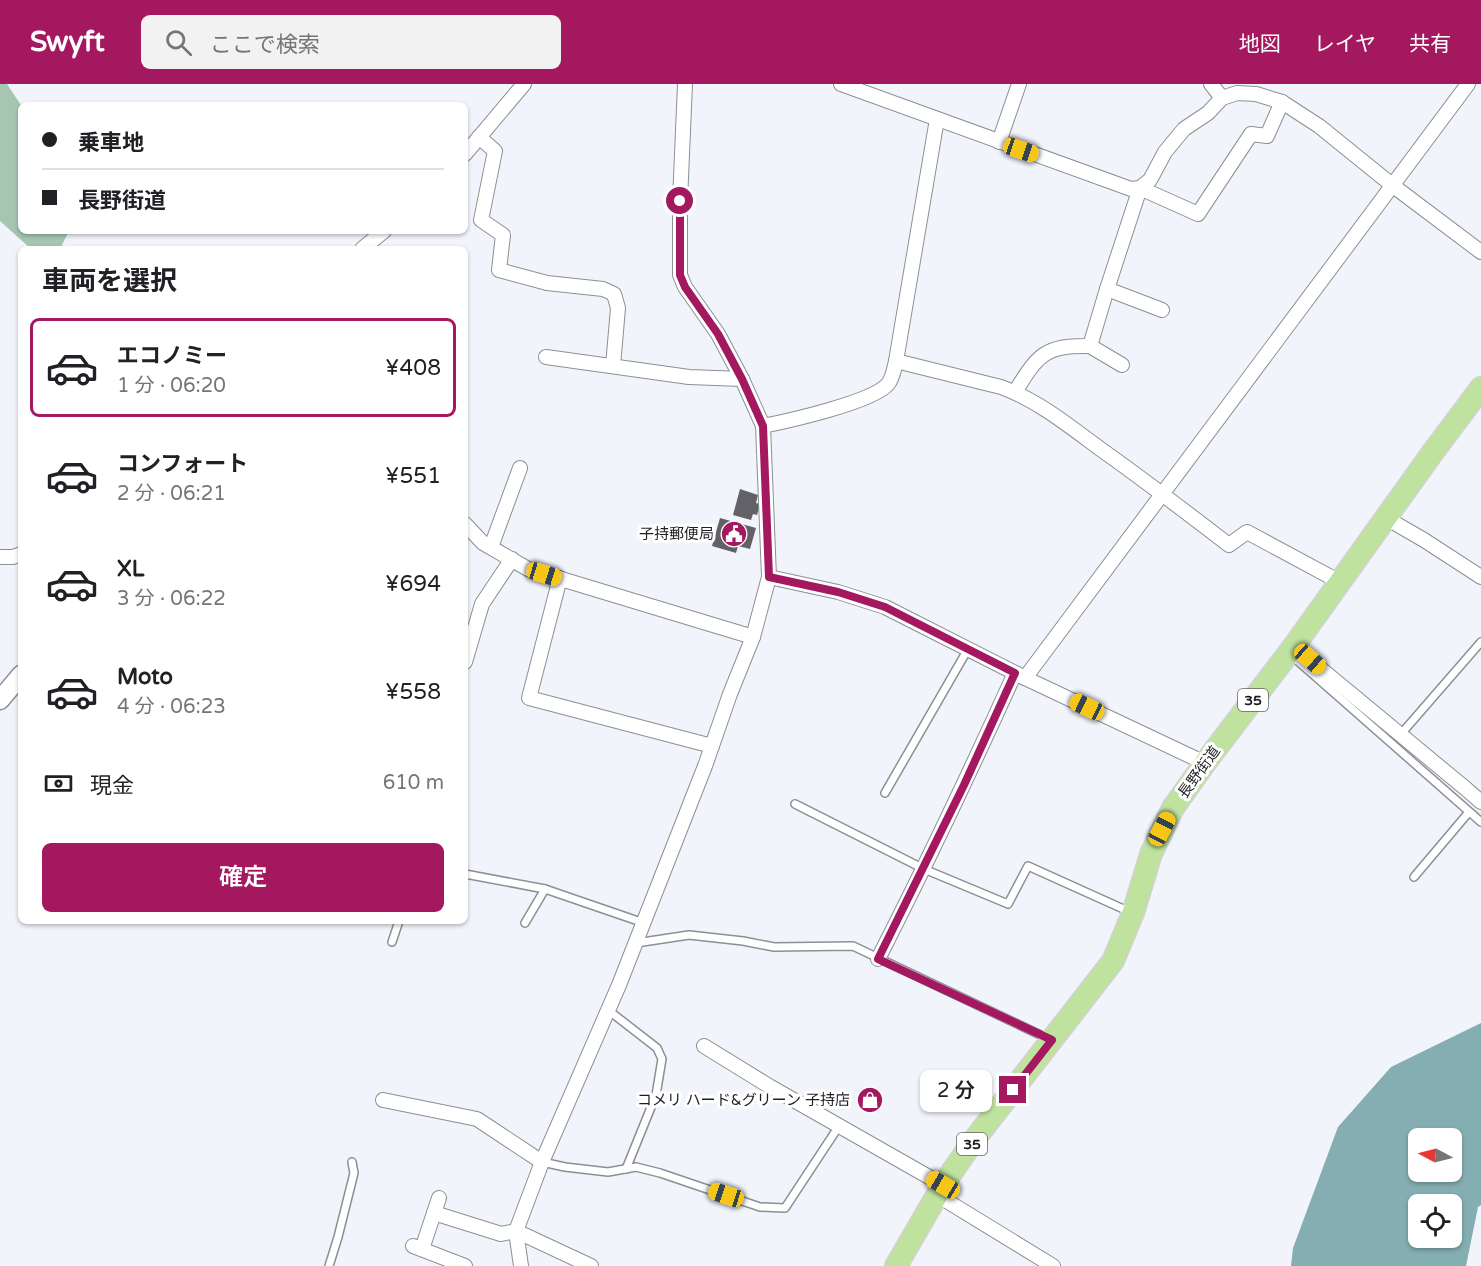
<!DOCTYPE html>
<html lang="ja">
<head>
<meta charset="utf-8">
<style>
  :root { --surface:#fff; --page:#f2f2f2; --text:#202124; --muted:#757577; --line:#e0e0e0; --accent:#a4185f }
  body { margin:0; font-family:"Varela Round","Noto Sans JP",sans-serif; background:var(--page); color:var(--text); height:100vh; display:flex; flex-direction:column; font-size:22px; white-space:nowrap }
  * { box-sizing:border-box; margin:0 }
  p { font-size:20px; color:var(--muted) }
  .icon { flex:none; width:33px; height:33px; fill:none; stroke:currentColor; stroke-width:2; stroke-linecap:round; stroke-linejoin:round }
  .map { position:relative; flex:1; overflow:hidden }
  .drawer { position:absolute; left:18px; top:162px; width:450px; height:678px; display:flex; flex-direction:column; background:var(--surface); border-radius:9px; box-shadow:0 2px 4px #0004 }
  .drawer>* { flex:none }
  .banner { position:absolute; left:18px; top:18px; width:450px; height:132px; border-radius:9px; box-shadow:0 2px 4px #0004; display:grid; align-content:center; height:132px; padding:0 24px; background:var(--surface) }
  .needle { width:39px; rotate:277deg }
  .controls { position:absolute; left:1408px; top:1044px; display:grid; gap:12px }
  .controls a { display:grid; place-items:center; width:54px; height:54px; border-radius:9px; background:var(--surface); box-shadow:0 2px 4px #0004; font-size:30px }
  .end { position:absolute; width:27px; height:27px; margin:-14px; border:8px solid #a4185f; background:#fff; box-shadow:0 0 0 3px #fff }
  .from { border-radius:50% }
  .bubble { position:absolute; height:42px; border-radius:9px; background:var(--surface); box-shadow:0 2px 4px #0004; font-size:20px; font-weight:600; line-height:42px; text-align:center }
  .car { position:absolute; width:18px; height:36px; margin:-18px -9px; border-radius:8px; box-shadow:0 0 4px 2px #0007; background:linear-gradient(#f5c518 24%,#345 0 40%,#f5c518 0 76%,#345 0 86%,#f5c518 0) }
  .banner b { display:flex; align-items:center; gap:21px; height:57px; font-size:22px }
  .banner b+b { border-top:2px solid var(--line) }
  .banner i { width:15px; height:15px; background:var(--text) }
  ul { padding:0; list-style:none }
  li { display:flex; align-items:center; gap:18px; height:99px; margin:0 12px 9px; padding:0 12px; border:3px solid transparent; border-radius:9px }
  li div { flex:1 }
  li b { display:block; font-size:22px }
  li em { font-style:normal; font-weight:600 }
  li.active { border-color:var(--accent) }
  li>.icon { width:54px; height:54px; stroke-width:1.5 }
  h2 { padding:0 24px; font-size:27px; line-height:72px }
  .pay { display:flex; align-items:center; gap:15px; height:66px; padding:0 24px; font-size:22px }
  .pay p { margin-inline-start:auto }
  .action { display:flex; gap:12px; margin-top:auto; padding:12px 24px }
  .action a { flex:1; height:69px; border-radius:9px; background:var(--accent); color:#fff; font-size:24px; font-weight:600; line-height:69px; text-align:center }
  header { display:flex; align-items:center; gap:36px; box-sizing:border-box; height:84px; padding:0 30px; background:var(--accent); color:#fff }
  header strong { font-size:28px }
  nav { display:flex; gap:33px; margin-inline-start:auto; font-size:21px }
  .search { width:420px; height:54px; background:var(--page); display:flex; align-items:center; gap:15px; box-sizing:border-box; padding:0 21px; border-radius:9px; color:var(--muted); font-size:22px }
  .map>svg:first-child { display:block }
  .forest { fill:#a6c6b2 }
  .water { fill:#84aeb1; fill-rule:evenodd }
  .building { fill:#626167 }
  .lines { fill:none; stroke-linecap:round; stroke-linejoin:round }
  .lane-casing { stroke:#8c8f95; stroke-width:10 }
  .street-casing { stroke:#8c8f95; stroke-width:16 }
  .secondary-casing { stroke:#8c8f95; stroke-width:21 }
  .primary-casing { stroke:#d2d2d2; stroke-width:24 }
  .lane { stroke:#fff; stroke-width:7 }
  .street { stroke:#fff; stroke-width:14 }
  .secondary { stroke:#fff; stroke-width:18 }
  .primary { stroke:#bfe29e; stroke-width:21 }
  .route { stroke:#a4185f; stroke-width:8 }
  .labels { text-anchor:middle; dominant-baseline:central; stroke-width:6; stroke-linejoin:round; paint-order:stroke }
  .shield { fill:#fff; stroke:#616263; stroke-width:1.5 }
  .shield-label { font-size:14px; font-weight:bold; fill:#1d1e20 }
  .poi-label { font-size:15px; fill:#1d1e20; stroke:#fff; text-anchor:end }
  .street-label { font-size:15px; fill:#1d1e20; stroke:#fff }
</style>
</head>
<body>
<header>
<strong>Swyft</strong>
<div class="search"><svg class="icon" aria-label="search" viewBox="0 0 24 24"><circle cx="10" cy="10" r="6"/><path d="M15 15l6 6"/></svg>ここで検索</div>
<nav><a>地図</a><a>レイヤ</a><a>共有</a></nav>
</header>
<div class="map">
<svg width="1481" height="1182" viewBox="0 0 1481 1182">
  <rect width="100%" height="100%" fill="#f2f4fb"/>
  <polygon class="forest" points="0,0 7,0 21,21 21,147 69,147 60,165 31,165 0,137"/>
  <path class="water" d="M 1481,939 L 1481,1121 L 1478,1123 L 1466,1182 L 1291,1182 L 1293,1164 L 1338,1043 L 1391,983 ZM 1419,1054 L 1452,1054 L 1452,1088 L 1419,1088 ZM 1419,1120 L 1452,1120 L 1452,1154 L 1419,1154 Z"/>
  <g class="building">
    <polygon points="740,405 758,411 756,419 760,420 757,431 753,430 751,436 733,431"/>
    <polygon points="720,434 756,444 750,465 738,462 736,469 712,462"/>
  </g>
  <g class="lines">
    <g class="lane-casing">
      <g id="lane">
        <polyline points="1291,571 1481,738"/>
        <polyline points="1401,650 1481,558"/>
        <polyline points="885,709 968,565"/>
        <polyline points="795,720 924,785 1008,820 1028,782 1130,828"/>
        <polyline points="465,790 545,805 525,839"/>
        <polyline points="1414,793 1469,728"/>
        <polyline points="545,805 644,839"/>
        <polyline points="392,858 399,837"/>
        <polyline points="636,859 689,851 743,857 774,863 853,862 1049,955"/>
        <polyline points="608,926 657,964 662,975 656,1011 626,1085"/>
        <polyline points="542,1078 565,1083 608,1088 636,1083 660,1089 760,1123 785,1124 839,1042"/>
        <polyline points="329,1182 338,1153 354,1089 352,1078"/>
      </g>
    </g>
    <g class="street-casing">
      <g id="street">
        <polyline points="841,0 1131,105 1140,104 1150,96 1165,68 1184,45 1208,29 1222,14 1237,9 1256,10 1282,18 1319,42 1392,101 1481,168"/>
        <polyline points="1211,0 1222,14"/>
        <polyline points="479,53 495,67 481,136 503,151 499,186 547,199 603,205 614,210 618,224 613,282"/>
        <polyline points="999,58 1019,0"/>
        <polyline points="465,70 524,0"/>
        <polyline points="362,165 384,147"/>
        <polyline points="1162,226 1107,205 1140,104 1198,130 1251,50 1267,52 1282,18"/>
        <polyline points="1090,262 1122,281"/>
        <polyline points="546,273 689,293 742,295"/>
        <path d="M 896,277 L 1001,303 C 1037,316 1068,341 1099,364 C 1143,395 1186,428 1229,461 L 1247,448 L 1340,498"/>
        <path d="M 1015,308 C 1038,271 1044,261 1090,262 L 1107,205"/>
        <path d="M 763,342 C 788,337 873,318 888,300 C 893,294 894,285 896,277 L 937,35"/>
        <polyline points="1386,434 1424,456 1481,493"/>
        <polyline points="465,440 483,459 528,485 753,553"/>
        <polyline points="491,463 520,384"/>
        <polyline points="0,473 13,473 21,470"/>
        <polyline points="769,493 838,508 885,523 1025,594 1205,679"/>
        <polyline points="560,494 529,614 712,662"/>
        <polyline points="1294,562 1326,589 1465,704 1481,718"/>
        <polyline points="465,578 482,520 512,475"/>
        <polyline points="1025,594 1468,0"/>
        <path d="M 878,875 C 926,781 971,686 1015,589"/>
        <polyline points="704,962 769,1002 943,1101"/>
        <polyline points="383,1016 477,1035 542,1078"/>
        <polyline points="937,1111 1053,1182"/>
        <polyline points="434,1129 501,1150 516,1147 591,1182"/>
        <polyline points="413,1162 465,1182"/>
        <polyline points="422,1165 439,1114"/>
        <polyline points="521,1182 516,1147 542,1078 619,901 705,682 730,610 753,553 769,493 763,342 742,295 718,250 685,203 680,191 680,117 685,0"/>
      </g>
    </g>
    <g class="secondary-casing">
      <polyline id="secondary" points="0,616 21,591"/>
    </g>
    <g class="primary-casing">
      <polyline id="primary" points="896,1182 943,1101 974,1056 1113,877 1133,829 1151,770 1173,724 1205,679 1294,562 1433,368 1481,304"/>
    </g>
    <use href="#lane" class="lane"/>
    <use href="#street" class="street"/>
    <use href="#secondary" class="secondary"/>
    <use href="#primary" class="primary"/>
  </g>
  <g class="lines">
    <polyline class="route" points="680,117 680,191 685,203 718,250 742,295 763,342 769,493 838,508 885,523 1015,589 964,701 878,875 1052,956 1013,1006"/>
  </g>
  <defs>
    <g id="civic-disc" transform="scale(1.35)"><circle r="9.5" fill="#a4185f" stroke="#fff"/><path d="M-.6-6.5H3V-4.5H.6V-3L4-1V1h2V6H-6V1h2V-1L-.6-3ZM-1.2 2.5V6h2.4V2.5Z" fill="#fff"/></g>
    <g id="shop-disc" transform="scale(1.35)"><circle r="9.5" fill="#a4185f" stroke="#fff"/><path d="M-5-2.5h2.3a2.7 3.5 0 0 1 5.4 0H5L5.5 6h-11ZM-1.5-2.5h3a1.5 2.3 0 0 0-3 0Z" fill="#fff"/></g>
  </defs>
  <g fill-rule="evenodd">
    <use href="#civic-disc" x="734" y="450"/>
    <use href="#shop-disc" x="870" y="1016"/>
  </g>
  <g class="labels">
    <g class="shield">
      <rect x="1238" y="605" width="30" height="22" rx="4.5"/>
      <rect x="957" y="1049" width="30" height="22" rx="4.5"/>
    </g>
    <g class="shield-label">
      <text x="1253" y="616">35</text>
      <text x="972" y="1060">35</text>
    </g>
    <g class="poi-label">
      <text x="714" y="450">子持郵便局</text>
      <text x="850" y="1016">コメリ ハード&amp;グリーン 子持店</text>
    </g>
    <g class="street-label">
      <text transform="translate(1199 688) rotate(-54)">長野街道</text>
    </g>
  </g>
</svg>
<div class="controls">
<a><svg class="needle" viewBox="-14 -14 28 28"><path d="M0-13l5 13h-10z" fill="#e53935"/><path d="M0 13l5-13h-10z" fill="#757577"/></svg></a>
<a><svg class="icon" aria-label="locate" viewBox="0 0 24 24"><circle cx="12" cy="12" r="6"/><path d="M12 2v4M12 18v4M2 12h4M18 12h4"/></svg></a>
</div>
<i class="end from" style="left:680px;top:117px"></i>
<i class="end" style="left:1013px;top:1006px"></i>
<div class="bubble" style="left:920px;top:986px;width:72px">2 分</div>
<i class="car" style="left:1021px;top:66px;rotate:109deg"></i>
<i class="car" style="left:544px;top:490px;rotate:107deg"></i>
<i class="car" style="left:1310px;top:575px;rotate:131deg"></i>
<i class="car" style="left:1087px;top:623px;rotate:295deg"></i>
<i class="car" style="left:1162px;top:745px;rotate:28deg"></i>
<i class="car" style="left:943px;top:1101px;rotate:300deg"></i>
<i class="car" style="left:726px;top:1111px;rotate:288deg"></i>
<div class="banner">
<b><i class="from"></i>乗車地</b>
<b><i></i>長野街道</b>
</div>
<section class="drawer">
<h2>車両を選択</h2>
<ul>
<li class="active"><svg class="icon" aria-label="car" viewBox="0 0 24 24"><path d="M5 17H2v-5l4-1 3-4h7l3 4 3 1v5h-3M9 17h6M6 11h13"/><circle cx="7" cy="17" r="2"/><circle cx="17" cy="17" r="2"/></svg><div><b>エコノミー</b><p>1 分 · 06:20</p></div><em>¥408</em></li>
<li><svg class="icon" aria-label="car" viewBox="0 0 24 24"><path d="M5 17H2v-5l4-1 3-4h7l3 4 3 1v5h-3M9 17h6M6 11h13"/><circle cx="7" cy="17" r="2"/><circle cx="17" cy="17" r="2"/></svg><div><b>コンフォート</b><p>2 分 · 06:21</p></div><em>¥551</em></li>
<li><svg class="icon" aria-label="car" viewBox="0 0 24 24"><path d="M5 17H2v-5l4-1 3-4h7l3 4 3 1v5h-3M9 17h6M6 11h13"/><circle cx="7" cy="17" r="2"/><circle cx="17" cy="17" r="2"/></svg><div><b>XL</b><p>3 分 · 06:22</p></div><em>¥694</em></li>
<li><svg class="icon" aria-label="car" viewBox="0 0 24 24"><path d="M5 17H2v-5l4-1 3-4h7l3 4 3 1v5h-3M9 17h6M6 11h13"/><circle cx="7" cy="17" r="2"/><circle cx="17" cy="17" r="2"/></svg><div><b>Moto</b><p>4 分 · 06:23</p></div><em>¥558</em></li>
</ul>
<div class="pay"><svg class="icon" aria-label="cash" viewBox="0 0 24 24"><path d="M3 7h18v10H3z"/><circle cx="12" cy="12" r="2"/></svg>現金<p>610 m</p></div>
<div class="action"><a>確定</a></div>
</section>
</div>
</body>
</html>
